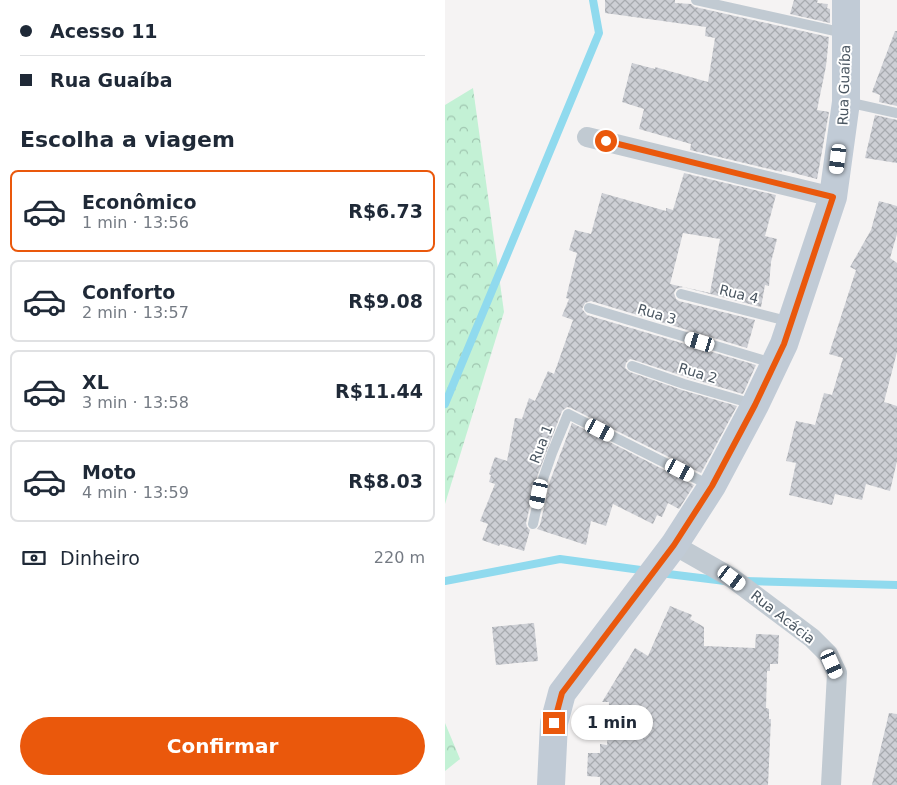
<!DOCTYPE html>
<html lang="pt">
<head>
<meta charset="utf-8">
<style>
  :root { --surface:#fff; --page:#f2f2f3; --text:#1f2937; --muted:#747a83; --line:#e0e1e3; --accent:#ea580c }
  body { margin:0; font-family:"DejaVu Sans",sans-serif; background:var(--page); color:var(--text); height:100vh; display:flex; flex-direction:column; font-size:19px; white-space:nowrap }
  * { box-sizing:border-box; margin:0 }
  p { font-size:16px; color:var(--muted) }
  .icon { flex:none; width:28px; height:28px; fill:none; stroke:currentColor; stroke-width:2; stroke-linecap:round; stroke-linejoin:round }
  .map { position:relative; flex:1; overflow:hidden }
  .drawer { display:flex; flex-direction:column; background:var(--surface); width:445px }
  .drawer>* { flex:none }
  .hud { display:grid; align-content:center; height:110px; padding:0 20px; background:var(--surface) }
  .end { position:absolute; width:22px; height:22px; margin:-11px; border:6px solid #ea580c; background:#fff; box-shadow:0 0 0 2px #fff }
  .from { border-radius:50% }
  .bubble { position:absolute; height:35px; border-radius:18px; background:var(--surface); box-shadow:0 1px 4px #0004; font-size:16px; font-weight:700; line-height:35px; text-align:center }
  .car { position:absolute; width:15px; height:30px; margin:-15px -8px; border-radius:6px; box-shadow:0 0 4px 1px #0007; background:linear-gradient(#fff 24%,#345 0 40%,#fff 0 76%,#345 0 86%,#fff 0) }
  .hud b { display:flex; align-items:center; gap:18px; height:48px; font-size:19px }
  .hud b+b { border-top:1px solid var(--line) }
  .hud i { width:12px; height:12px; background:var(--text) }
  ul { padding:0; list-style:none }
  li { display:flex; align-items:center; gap:15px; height:82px; margin:0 10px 8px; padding:0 10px; border:2px solid var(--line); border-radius:8px }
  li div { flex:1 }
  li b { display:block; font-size:19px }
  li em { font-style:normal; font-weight:700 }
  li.current { border-color:var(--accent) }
  li>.icon { width:45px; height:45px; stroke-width:1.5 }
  h2 { padding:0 20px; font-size:22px; line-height:60px }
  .pay { display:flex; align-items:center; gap:12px; height:55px; padding:0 20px; font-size:19px }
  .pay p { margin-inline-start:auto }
  .cta { display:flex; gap:10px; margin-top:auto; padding:10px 20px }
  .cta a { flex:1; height:58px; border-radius:30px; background:var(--accent); color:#fff; font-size:20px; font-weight:700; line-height:58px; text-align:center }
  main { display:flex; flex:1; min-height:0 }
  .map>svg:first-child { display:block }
  .forest { fill:url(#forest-crowns) }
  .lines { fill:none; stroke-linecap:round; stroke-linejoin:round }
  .stream { stroke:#90daee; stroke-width:8 }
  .building { fill:url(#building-cross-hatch); fill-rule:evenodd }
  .lane { stroke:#c1cad2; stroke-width:10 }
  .street { stroke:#c1cad2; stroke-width:20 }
  .secondary { stroke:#c1cbd6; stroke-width:28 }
  .route { stroke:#ea580c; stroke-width:6 }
  .labels { text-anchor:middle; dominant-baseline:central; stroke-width:4; stroke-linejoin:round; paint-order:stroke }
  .street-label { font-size:14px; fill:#4a5661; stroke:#fff }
</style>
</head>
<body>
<main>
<section class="drawer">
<div class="hud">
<b><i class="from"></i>Acesso 11</b>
<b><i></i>Rua Guaíba</b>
</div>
<h2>Escolha a viagem</h2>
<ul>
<li class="current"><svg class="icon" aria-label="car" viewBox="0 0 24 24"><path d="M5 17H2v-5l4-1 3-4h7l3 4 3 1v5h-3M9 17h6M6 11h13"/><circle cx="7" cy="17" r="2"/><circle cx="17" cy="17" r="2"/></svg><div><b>Econômico</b><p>1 min · 13:56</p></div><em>R$6.73</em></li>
<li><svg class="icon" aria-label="car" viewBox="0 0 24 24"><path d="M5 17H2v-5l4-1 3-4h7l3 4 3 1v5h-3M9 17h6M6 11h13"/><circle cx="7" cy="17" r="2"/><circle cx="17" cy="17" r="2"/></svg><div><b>Conforto</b><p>2 min · 13:57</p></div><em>R$9.08</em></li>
<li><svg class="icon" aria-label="car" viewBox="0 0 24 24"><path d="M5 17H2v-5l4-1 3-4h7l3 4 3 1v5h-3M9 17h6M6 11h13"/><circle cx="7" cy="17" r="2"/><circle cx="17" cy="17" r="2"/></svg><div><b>XL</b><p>3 min · 13:58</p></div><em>R$11.44</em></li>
<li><svg class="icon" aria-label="car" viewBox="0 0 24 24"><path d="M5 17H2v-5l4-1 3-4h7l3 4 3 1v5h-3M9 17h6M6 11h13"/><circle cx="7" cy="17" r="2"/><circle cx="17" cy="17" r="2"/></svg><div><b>Moto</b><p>4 min · 13:59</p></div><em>R$8.03</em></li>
</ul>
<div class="pay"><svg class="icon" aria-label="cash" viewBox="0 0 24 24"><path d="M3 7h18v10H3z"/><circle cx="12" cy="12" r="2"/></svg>Dinheiro<p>220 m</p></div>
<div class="cta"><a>Confirmar</a></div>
</section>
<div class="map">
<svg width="452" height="785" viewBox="0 0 452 785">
  <defs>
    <pattern id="forest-crowns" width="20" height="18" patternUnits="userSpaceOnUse" patternTransform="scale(1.25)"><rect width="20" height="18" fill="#c3f1d5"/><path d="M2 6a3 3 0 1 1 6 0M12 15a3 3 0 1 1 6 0" fill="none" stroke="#a0c6b0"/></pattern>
    <pattern id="building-cross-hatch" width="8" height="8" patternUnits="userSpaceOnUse" patternTransform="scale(1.25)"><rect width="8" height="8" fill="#cdcfd5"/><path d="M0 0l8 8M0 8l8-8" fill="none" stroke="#a8abb0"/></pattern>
  </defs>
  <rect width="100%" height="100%" fill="#f5f3f3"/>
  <g class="forest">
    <polygon points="28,88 59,312 0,504 0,105"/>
    <polygon points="0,723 15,759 0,771"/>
  </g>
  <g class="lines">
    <g class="stream">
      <polyline points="0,404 154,33 148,0"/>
      <polyline points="215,573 280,581"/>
      <polyline points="0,581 115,559 203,571"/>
      <polyline points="299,581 452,585"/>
    </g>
  </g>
  <g class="building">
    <polygon points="160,0 230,0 230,3 246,4 250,7 384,37 381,66 372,110 384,112 372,179 337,170 337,172 245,150 246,144 194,129 199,109 177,102 187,63 210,69 210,67 263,82 270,38 260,36 261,27 160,13"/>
    <polygon points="349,0 373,0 372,3 383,4 382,8 385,9 385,23 345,14"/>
    <polygon points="450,31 452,31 452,106 434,102 435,95 427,92"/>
    <polygon points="430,115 452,120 452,163 420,158"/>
    <path d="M 239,173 L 331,195 L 320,236 L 332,239 L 326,262 L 324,286 L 320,285 L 316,307 L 238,287 L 231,289 L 229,293 L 231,299 L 234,301 L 310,320 L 302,348 L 146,301 L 140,303 L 137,309 L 142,315 L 311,365 L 298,394 L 241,377 L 189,360 L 185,359 L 181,363 L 180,368 L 185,372 L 237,390 L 292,406 L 256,473 L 126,408 L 122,407 L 117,411 L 92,477 L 81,523 L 82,527 L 85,530 L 79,551 L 55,544 L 54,546 L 37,540 L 43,524 L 35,521 L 50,484 L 44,482 L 46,475 L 44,474 L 50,457 L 62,461 L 70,418 L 77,419 L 84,398 L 90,401 L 103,371 L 109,374 L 128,320 L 117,316 L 124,299 L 121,298 L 132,253 L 124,250 L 130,230 L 146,234 L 157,193 L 221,211 L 221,208 L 228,210 ZM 238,233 L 275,239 L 265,293 L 225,284 Z"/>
    <polygon points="434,201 452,206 452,234 445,258 452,263 452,352 439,402 452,406 452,461 445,491 421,484 417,500 390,494 387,505 344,495 351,463 341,461 351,421 370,425 379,393 387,395 398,358 384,354 411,270 405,267 426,230"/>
    <polygon points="127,423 249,485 234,509 223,503 217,517 212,515 208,524 168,504 161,526 146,521 141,545 92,529 95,525 105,481"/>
    <polygon points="225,606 247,615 245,619 259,627 259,646 310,648 311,634 334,635 333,664 325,664 325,671 322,671 321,708 324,709 324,719 326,719 323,785 155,785 155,777 142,776 143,753 155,753 155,744 162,745 164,702 157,702 190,648 203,656"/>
    <polygon points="89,623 93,661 51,665 47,627"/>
    <polygon points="444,713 452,714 452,785 427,785"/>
  </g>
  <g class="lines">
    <g class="lane">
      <polyline points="251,0 399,33"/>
      <polyline points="402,102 452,113"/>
      <polyline points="236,294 346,322"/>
      <polyline points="144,308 327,363"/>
      <polyline points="187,366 239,384 308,404"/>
      <polyline points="88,524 98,479 107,453 123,414 266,486"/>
    </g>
    <g class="street">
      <polyline points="142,137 388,197"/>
      <polyline points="229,545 287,578 367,638 383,654 392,673 386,785"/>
    </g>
    <polyline class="secondary" points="106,785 109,723 117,693 229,545 267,486 310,405 339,344 388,197 401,102 401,0"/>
  </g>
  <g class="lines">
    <polyline class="route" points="109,723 117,693 229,545 267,486 310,405 339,344 388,197 161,141"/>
  </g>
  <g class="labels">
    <g class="street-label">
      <text transform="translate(399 85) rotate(-88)">Rua Guaíba</text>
      <text transform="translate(294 294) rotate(14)">Rua 4</text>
      <text transform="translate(212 314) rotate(17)">Rua 3</text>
      <text transform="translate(253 373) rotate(17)">Rua 2</text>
      <text transform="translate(96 444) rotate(-69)">Rua 1</text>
      <text transform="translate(338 617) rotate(38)">Rua Acácia</text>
    </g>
  </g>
</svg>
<i class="end from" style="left:161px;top:141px"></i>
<i class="end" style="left:109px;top:723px"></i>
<div class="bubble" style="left:126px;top:705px;width:82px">1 min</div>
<i class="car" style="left:393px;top:159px;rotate:187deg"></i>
<i class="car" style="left:255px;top:342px;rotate:287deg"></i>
<i class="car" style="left:155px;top:430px;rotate:117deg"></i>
<i class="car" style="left:235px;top:470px;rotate:117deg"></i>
<i class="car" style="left:94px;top:494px;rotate:192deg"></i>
<i class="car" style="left:287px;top:578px;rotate:127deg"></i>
<i class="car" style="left:387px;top:664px;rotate:156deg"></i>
</div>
</main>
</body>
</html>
